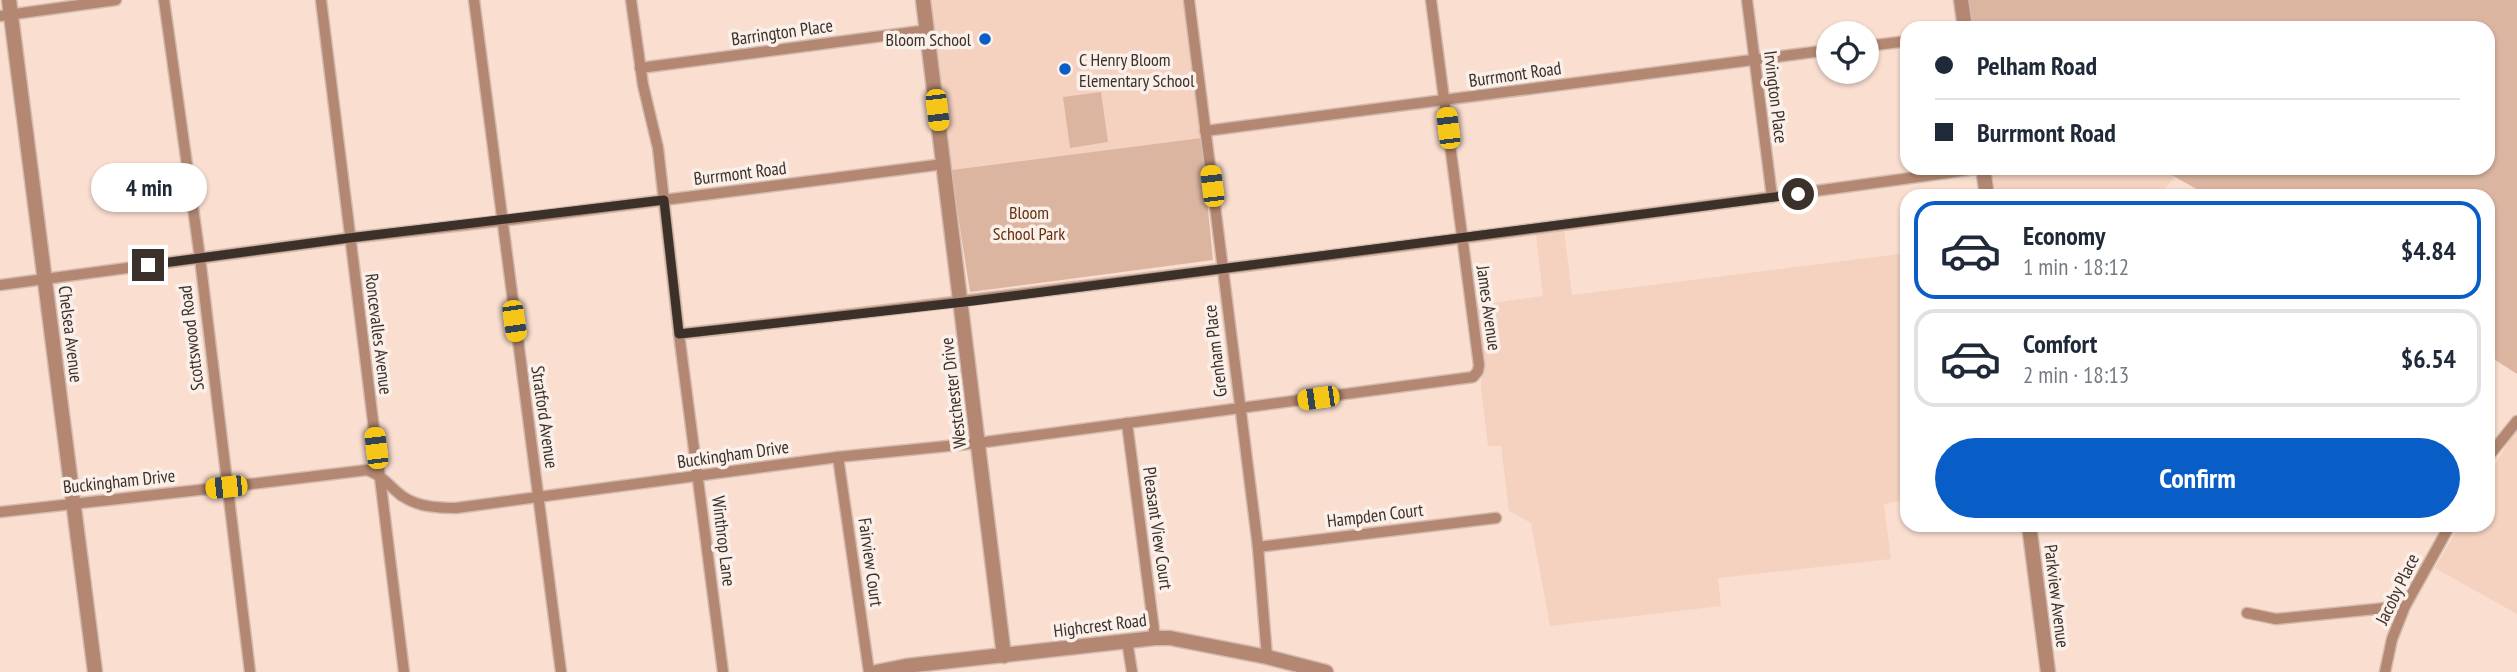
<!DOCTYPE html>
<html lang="en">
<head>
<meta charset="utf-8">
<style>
  :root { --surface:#fff; --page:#f2f2f3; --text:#1f2937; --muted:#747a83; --line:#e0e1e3; --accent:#085dc6 }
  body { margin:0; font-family:"PT Sans Narrow",sans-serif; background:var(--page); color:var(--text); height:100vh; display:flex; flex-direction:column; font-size:26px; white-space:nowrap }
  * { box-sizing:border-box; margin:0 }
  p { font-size:23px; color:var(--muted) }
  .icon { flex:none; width:38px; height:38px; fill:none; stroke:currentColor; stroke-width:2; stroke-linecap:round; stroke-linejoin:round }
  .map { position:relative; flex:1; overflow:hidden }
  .sheet { position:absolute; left:1900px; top:189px; width:595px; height:343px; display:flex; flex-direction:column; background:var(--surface); border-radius:21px; box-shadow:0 2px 5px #0004 }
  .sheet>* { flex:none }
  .hud { position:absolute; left:1900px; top:21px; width:595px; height:154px; border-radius:21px; box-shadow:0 2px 5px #0004; display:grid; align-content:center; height:154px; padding:0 35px; background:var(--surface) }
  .tools { position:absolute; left:1816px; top:21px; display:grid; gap:14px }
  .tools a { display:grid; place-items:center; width:63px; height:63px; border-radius:50%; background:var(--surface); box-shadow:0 2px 5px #0004; font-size:35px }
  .end { position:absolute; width:32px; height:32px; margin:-16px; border:9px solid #3b302a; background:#fff; box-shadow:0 0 0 4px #fff }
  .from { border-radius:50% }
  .bubble { position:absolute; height:49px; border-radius:24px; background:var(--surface); box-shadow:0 2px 5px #0004; font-size:23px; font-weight:700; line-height:49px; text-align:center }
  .car { position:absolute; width:21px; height:42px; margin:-21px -10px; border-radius:9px; box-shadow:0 0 5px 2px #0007; background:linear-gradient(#f5c518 24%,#345 0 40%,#f5c518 0 76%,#345 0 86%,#f5c518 0) }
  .hud b { display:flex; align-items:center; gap:24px; height:66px; font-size:26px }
  .hud b+b { border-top:2px solid var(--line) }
  .hud i { width:18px; height:18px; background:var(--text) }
  ul { padding:12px 0 0; list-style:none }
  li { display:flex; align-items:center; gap:21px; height:98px; margin:0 14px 10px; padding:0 21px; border:4px solid var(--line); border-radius:21px }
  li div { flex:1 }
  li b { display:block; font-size:26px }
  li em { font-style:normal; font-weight:700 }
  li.current { border-color:var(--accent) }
  li>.icon { width:63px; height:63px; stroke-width:1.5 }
  .primary-button { display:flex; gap:14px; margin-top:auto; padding:14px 35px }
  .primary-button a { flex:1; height:80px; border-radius:42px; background:var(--accent); color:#fff; font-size:28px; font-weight:700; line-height:80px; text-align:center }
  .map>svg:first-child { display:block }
  .built { fill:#f5d1c0 }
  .green { fill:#dcb5a1 }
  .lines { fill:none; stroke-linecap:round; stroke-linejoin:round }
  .minor-casing { stroke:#d4bbaf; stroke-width:13 }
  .tertiary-casing { stroke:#d4bbaf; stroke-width:17 }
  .minor { stroke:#b38771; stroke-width:10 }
  .tertiary { stroke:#b38771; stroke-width:14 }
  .route { stroke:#3b302a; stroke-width:9 }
  .poi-dot { fill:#085dc6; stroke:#fbefe9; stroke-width:2.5 }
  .labels { text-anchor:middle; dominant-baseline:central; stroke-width:7; stroke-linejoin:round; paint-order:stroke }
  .street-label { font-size:18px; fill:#3b302a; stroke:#fbefe9 }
  .poi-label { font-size:18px; fill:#3b302a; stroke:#fbefe9; text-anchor:end }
  .park-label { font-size:18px; fill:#65300f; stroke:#fbefe9 }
</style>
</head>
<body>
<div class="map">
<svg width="2517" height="672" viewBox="0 0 2517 672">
  <rect width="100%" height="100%" fill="#faded0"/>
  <g class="built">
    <polygon points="930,0 1183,0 1201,138 951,170"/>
    <polygon points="1992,168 2158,168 2175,177 2158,196 1996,196"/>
    <polygon points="1564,230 1572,295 1907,253 1907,499 1884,504 1891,559 1718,578 1721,606 1550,626 1531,523 1509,511 1501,446 1488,446 1481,387 1482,348 1477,305 1543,296 1536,234"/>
    <polygon points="2517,427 2517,614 2435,568 2460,525 2488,525 2489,475"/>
  </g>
  <g class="green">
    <polygon points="1965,0 2517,0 2517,374 2489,356 2488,196 2209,196 2159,168 2488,168 2488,28 1968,28"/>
    <polygon points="1101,92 1108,142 1070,148 1063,97"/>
    <polygon points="1201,138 1213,260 970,292 951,170"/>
  </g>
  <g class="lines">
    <g class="minor-casing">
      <g id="minor">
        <polyline points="164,0 200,258 250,672"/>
        <polyline points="321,0 404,672"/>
        <polyline points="474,0 561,672"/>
        <polyline points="631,0 643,85 658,148 679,334 723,672"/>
        <polyline points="1189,0 1258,547 1267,657"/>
        <polyline points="1747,0 1772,197"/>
        <polyline points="0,16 116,0"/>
        <polyline points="1867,46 1908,41"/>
        <polyline points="640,68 928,30"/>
        <polyline points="1205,131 1829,50"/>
        <polyline points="0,285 350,238 516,219 944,164"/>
        <path d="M 679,334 C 1115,285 1549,228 1983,168"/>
        <polyline points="1127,423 1155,638"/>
        <polyline points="838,457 869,672"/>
        <polyline points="2488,457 2517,421"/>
        <path d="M 0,512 L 226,487 L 367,470 C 382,475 389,486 402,496 C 418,507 438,508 456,508 L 838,457 L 978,443 L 1473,377 L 1478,371 L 1479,365 L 1431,0"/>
        <polyline points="1258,547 1496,518"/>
        <polyline points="2247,613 2276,619 2405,606"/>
        <polyline points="1127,641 1132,672"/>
        <polyline points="2385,672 2392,639 2405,606 2450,525"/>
      </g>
    </g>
    <g class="tertiary-casing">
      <g id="tertiary">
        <polyline points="9,0 95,672"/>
        <polyline points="923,0 1004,656"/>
        <polyline points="1961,0 1965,28"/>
        <polyline points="1983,168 1987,196"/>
        <polyline points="2029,525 2048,672"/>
        <polyline points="876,672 906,666 1155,638 1170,638 1267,657 1326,672"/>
      </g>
    </g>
    <use href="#minor" class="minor"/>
    <use href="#tertiary" class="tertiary"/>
  </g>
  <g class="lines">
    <polyline class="route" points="148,265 349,238 664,200 679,334 973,301 1798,194"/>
  </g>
  <g class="poi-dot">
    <circle cx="985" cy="39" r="7"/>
    <circle cx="1065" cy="69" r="7"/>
  </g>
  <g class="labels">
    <g class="street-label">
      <text transform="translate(782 32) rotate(-8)">Barrington Place</text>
      <text transform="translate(1515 74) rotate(-8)">Burrmont Road</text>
      <text transform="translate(1776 97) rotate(83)">Irvington Place</text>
      <text transform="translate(740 173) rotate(-7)">Burrmont Road</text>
      <text transform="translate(1489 308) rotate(82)">James Avenue</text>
      <text transform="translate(71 334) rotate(83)">Chelsea Avenue</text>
      <text transform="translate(379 334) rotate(83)">Roncevalles Avenue</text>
      <text transform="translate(191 338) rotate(-97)">Scottswood Road</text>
      <text transform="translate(1215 351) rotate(-97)">Grenham Place</text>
      <text transform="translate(953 393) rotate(-97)">Westchester Drive</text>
      <text transform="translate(545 417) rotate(82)">Stratford Avenue</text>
      <text transform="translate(733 454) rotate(-8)">Buckingham Drive</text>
      <text transform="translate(119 481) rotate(-6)">Buckingham Drive</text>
      <text transform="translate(1375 515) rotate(-7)">Hampden Court</text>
      <text transform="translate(1158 528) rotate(82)">Pleasant View Court</text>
      <text transform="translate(724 541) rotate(83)">Winthrop Lane</text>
      <text transform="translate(871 562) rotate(82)">Fairview Court</text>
      <text transform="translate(2397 589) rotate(-64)">Jacoby Place</text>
      <text transform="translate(2057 596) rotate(83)">Parkview Avenue</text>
      <text transform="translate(1100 625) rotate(-7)">Highcrest Road</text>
    </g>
    <g class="poi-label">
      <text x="971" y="39">Bloom School</text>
      <text x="1079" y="59" text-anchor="start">C Henry Bloom<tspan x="1079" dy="21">Elementary School</tspan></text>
    </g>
    <g class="park-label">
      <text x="1029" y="212">Bloom<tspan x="1029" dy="21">School Park</tspan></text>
    </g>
  </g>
</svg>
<div class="tools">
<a><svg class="icon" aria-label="locate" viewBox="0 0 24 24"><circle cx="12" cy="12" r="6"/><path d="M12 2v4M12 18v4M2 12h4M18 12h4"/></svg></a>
</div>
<i class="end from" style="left:1798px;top:194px"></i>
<i class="end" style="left:148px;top:265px"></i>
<div class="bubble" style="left:91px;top:163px;width:116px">4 min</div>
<i class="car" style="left:937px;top:110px;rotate:173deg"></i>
<i class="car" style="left:1448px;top:128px;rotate:353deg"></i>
<i class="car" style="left:1212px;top:186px;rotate:353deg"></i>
<i class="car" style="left:514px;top:321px;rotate:172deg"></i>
<i class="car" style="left:1318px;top:398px;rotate:262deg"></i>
<i class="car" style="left:376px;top:448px;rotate:353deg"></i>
<i class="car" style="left:226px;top:487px;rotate:264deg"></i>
<div class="hud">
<b><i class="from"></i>Pelham Road</b>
<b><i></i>Burrmont Road</b>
</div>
<section class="sheet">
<ul>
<li class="current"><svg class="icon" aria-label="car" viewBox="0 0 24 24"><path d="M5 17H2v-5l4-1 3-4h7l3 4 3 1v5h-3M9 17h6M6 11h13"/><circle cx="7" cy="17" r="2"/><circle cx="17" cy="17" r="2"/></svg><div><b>Economy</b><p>1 min · 18:12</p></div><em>$4.84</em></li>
<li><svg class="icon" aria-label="car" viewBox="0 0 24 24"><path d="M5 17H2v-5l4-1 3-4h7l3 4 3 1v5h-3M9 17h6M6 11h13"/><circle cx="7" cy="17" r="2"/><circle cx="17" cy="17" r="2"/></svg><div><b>Comfort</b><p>2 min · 18:13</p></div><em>$6.54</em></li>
</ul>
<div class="primary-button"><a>Confirm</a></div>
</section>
</div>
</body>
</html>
